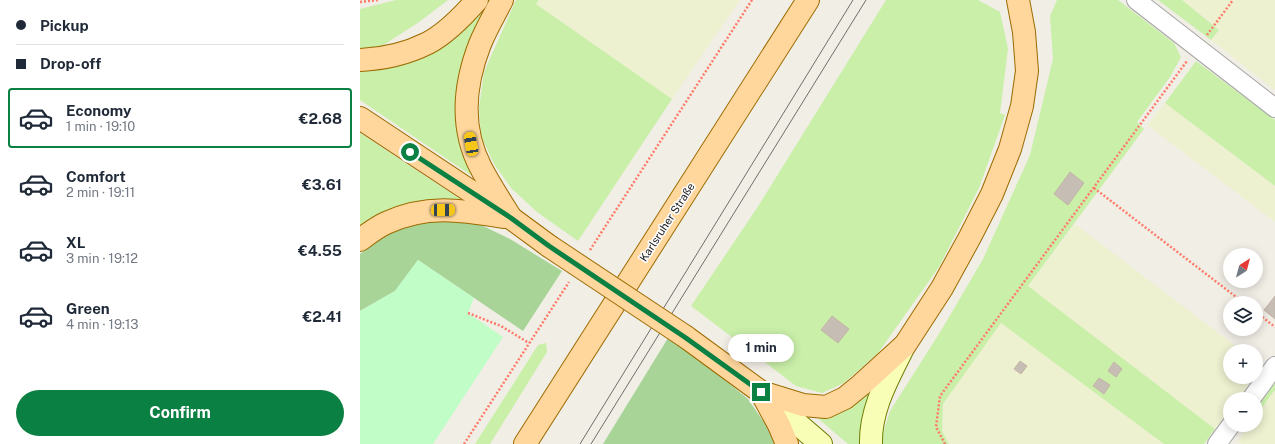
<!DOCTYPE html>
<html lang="en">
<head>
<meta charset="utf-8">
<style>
  :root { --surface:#fff; --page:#f2f2f3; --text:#1f2937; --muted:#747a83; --line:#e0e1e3; --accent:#0b8043 }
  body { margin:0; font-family:"Public Sans",sans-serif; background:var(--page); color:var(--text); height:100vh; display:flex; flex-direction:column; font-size:15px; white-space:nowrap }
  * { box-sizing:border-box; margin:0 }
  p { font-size:13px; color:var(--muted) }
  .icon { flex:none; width:22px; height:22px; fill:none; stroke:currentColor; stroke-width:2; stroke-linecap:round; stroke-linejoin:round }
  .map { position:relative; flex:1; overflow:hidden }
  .drawer { display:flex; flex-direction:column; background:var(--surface); width:360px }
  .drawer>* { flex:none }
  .guide { display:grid; align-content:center; height:88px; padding:0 16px; background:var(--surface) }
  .needle { width:26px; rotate:36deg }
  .tools { position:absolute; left:863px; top:248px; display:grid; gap:8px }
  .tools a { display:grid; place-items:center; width:40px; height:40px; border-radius:50%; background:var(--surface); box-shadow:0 2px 10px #0003; font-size:20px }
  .end { position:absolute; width:18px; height:18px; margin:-9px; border:5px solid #0b8043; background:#fff; box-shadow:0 0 0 2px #fff }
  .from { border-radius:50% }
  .bubble { position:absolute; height:28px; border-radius:14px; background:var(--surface); box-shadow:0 2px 10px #0003; font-size:13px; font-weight:700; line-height:28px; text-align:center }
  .car { position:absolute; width:12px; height:24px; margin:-12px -6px; border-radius:5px; box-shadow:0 0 3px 1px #0007; background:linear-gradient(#f5c518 24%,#345 0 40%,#f5c518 0 76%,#345 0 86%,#f5c518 0) }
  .guide b { display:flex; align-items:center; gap:14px; height:38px; font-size:15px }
  .guide b+b { border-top:1px solid var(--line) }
  .guide i { width:10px; height:10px; background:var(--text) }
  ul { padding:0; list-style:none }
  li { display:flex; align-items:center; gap:12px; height:60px; margin:0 8px 6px; padding:0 8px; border:2px solid transparent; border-radius:4px }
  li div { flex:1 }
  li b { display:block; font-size:15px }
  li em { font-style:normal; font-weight:700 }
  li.active { border-color:var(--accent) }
  li>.icon { width:36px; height:36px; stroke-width:1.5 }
  .cta { display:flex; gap:8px; margin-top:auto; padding:8px 16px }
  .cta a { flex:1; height:46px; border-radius:24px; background:var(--accent); color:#fff; font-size:16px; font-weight:700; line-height:46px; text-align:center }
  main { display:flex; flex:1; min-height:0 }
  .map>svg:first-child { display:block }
  .farmland { fill:#eef1d0 }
  .grass { fill:#caefa9 }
  .forest { fill:#a8d498 }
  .park { fill:#c1fec7 }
  .building { fill:#c6bdb5; stroke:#c4b4a7 }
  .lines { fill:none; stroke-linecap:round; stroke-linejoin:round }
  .street-casing { stroke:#a7a7a7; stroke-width:20 }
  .secondary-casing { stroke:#6e7e00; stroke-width:24 }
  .primary-casing { stroke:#9c6b00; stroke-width:24 }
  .path { stroke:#ff7b69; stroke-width:2.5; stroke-dasharray:2 2; stroke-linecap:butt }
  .street { stroke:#fff; stroke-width:18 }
  .secondary { stroke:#f9feb7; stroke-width:22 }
  .primary { stroke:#ffd79d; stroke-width:22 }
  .tram { stroke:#6e6e6e; stroke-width:1 }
  .primary-bridge-casing { stroke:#9c6b00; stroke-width:24; stroke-linecap:butt }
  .primary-bridge { stroke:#ffd79d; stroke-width:22 }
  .route { stroke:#0b8043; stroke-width:5 }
  .labels { text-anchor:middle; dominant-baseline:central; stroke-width:3; stroke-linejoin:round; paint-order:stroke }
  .street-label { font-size:11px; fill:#202020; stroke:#fff }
</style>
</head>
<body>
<main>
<section class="drawer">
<div class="guide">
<b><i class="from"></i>Pickup</b>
<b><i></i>Drop-off</b>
</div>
<ul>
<li class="active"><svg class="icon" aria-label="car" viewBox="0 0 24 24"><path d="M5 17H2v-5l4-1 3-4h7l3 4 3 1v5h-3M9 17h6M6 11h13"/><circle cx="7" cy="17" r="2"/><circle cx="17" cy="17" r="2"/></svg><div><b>Economy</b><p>1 min · 19:10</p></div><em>€2.68</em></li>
<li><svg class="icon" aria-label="car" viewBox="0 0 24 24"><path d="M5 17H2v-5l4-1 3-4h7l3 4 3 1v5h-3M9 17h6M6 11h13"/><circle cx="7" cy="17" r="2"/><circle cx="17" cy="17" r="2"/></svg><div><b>Comfort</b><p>2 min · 19:11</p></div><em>€3.61</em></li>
<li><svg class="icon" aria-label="car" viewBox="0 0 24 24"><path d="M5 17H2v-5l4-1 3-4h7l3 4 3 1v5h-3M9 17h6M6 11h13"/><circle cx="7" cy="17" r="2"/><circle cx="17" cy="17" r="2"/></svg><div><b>XL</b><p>3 min · 19:12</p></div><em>€4.55</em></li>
<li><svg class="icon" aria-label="car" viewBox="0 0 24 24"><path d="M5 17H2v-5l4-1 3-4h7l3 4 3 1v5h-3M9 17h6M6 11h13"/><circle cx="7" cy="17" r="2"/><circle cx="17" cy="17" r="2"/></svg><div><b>Green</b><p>4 min · 19:13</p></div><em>€2.41</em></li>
</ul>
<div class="cta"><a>Confirm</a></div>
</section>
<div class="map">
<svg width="915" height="444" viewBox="0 0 915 444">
  <rect width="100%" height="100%" fill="#f1eee6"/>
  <g class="farmland">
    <polygon points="179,0 380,0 312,99 176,4"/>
    <polygon points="822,0 915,0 915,90 851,40 859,29"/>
    <polygon points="805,103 915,186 915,222 787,125"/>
    <polygon points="715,224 882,351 870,351 870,377 895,377 878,399 870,399 870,409 855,429 668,286"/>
    <polygon points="641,323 804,444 589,444 582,431 583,404"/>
    <polygon points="914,391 915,392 915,444 882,444 878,441 889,425 896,425 896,416"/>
  </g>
  <g class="grass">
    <polygon points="36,0 88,0 59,22 19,48 0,48 0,9"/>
    <polygon points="129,0 131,0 114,38 112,176 0,100 0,66 104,27"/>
    <polygon points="156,0 179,0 176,4 312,99 218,241 177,212 151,188 134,164 121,136 119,108 124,72"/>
    <polygon points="526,0 618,0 640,12 648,49 640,113 645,115 619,188 579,267 518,353 484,383 462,393 436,386 331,306 397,208"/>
    <polygon points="697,0 758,0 814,43 821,57 810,77 777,122 784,129 668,286 855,429 844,444 804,444 641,323 583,404 582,431 589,444 523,444 521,439 530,411 582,329 623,259 670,155 693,59 690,16"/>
    <polygon points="798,0 822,0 859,30 851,40"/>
    <polygon points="836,61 915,120 915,186 805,103"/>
    <polygon points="0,133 106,203 54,202 27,215 0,231"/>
    <polygon points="186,343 187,352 130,444 115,444 178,345"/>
    <polygon points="915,373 915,392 914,391 896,416 896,399"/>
    <path d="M 517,382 C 509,402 499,423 500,444 L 488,444 L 453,414 Z"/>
  </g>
  <g class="forest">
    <polygon points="85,219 117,223 150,239 202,271 163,331 58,260 35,291 0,311 0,254 8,247 41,225"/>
    <polygon points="308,338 349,367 388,399 412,434 417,444 243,444"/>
  </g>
  <polygon class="park" points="58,260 114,298 108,313 143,337 73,444 0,444 0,311 35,291"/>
  <g class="building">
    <polygon points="710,172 724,183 708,205 694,194"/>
    <polygon points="915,296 915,319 904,310"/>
    <polygon points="472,316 489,329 478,343 461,330"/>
    <polygon points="660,361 667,366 661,374 654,369"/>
    <polygon points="754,362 762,369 756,377 748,371"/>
    <polygon points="739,378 750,385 744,394 733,386"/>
  </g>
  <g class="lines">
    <g class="street-casing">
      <g id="street">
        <polyline points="776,0 915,108"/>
        <polyline points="891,399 915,366"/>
        <polyline points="857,444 871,425"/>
      </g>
    </g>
    <g class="secondary-casing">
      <g id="secondary">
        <polyline points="403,394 461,444"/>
        <path d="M 511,444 C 510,408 529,377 544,346"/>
      </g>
    </g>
    <g class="primary-casing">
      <g id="primary">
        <path d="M 142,0 C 135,14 126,29 120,44 C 104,85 100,128 121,168 C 130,185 141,202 151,218"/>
        <path d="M 0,60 C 23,59 48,53 68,43 C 87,33 103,16 117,0"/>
        <polyline points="0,118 151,218 189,246"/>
        <path d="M 0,240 C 8,234 17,227 26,223 C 67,204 101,210 144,217"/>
        <polyline points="326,337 401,392 443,405 466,407 485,398 501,385 545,345 582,288 610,237 632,194 650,149 662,106 667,71 664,32 658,0"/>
        <polyline points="401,392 419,425 427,444"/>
        <polyline points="165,444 448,0"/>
      </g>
    </g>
    <g class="path">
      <polyline points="0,2 18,0"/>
      <polyline points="847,35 873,0"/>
      <polyline points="734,188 884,303"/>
      <polyline points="230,250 392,0"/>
      <polyline points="896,312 915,327"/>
      <polyline points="108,313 141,326 169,343"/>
      <polyline points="104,444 209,282"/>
      <polyline points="585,444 576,427 580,396 827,61"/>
    </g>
    <use href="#street" class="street"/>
    <use href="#secondary" class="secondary"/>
    <use href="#primary" class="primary"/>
    <g class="tram">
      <polyline points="220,444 493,0"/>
      <polyline points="231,444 506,0"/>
    </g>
    <g class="primary-bridge-casing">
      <polyline id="primary-bridge" points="189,246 326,337"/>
    </g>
    <use href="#primary-bridge" class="primary-bridge"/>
  </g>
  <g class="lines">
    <polyline class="route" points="50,152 151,218 189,246 326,338 401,392"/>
  </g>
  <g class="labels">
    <g class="street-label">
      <text transform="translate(307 222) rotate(-57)">Karlsruher Straße</text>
    </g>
  </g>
</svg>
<div class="tools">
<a><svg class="needle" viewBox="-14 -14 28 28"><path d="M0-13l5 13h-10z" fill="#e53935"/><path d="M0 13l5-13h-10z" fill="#747a83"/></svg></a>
<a><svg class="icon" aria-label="layers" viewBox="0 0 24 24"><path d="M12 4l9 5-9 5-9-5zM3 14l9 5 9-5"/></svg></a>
<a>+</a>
<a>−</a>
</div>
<i class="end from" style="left:50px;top:152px"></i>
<i class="end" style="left:401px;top:392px"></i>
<div class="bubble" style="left:368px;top:334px;width:66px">1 min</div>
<i class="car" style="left:111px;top:144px;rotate:350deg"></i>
<i class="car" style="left:83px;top:210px;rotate:89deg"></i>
</div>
</main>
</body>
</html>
